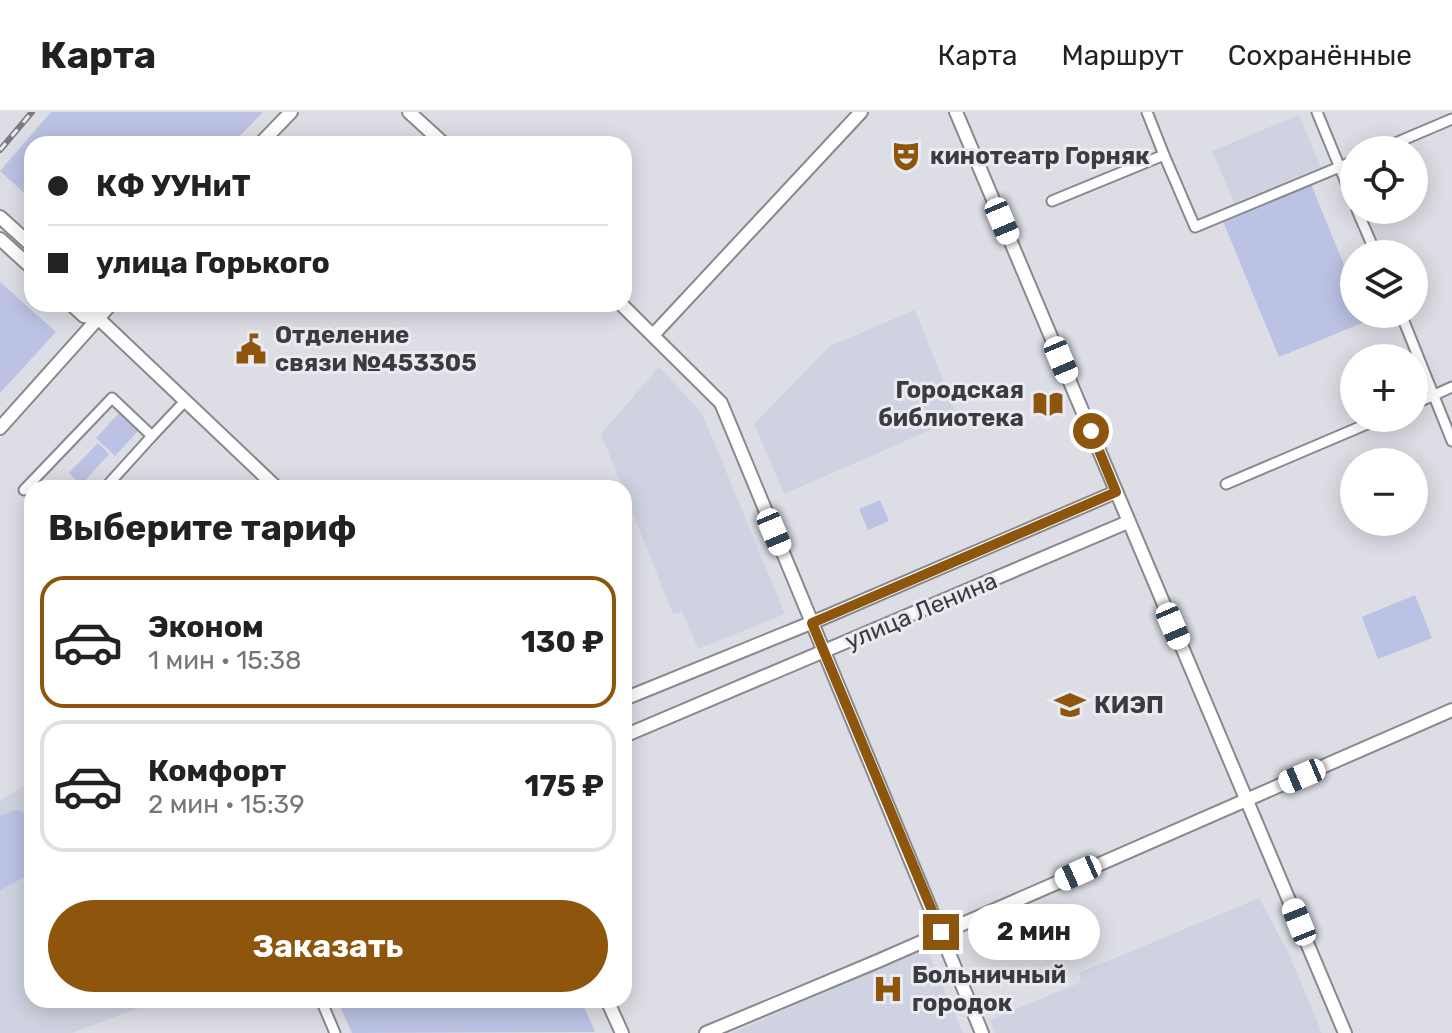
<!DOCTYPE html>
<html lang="ru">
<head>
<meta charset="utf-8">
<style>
  :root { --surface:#fff; --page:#f2f2f2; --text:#222; --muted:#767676; --line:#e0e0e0; --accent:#8e560d }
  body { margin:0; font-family:Rubik,sans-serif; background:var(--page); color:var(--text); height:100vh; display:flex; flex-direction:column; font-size:30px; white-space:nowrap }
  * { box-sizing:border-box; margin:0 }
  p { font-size:26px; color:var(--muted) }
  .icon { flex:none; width:44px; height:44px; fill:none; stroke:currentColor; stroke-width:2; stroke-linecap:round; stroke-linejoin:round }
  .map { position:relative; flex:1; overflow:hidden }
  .drawer { position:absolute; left:24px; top:368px; width:608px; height:528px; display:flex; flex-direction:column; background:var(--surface); border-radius:24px; box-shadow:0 4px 20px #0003 }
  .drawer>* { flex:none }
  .banner { position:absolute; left:24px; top:24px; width:608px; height:176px; border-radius:24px; box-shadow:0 4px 20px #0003; display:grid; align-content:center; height:176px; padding:0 24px; background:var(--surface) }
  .tools { position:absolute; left:1340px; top:24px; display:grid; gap:16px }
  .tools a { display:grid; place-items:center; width:88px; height:88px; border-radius:50%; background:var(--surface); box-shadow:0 4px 20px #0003; font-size:40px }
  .end { position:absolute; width:36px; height:36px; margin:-18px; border:10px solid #8e560d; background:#fff; box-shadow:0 0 0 4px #fff }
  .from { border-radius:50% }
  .bubble { position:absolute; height:56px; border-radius:28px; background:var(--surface); box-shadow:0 4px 20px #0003; font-size:26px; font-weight:700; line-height:56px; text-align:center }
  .car { position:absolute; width:24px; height:48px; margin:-24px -12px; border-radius:10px; box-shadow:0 0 6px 2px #0007; background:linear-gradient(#fff 24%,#345 0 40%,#fff 0 76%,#345 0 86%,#fff 0) }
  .banner b { display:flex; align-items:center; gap:28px; height:76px; font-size:30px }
  .banner b+b { border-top:2px solid var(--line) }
  .banner i { width:20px; height:20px; background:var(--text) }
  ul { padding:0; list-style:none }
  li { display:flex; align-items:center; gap:24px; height:132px; margin:0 16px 12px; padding:0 8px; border:4px solid var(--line); border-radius:24px }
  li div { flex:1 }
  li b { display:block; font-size:30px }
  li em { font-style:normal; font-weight:700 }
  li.on { border-color:var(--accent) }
  li>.icon { width:72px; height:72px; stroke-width:1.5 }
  h2 { padding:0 24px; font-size:36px; line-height:96px }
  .action { display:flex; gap:16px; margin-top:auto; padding:16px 24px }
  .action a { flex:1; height:92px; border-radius:48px; background:var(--accent); color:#fff; font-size:32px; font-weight:700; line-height:92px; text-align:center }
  header { display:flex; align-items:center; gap:48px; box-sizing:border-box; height:112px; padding:0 40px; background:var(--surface); border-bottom:2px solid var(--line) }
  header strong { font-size:38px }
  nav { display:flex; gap:44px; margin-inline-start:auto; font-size:28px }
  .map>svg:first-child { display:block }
  .built { fill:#cfd2e0 }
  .green { fill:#bbc2e3 }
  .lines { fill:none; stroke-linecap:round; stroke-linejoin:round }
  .street-casing { stroke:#88898f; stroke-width:13 }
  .secondary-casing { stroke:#88898f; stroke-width:16 }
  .street { stroke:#fff; stroke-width:9 }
  .secondary { stroke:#fff; stroke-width:12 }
  .rail-casing { stroke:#7a7b7f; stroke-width:6 }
  .rail { stroke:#eaebf2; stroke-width:3; stroke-dasharray:9; stroke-linecap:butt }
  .route { stroke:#8e560d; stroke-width:10 }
  .labels { text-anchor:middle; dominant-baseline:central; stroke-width:6; stroke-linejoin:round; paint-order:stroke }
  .poi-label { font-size:24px; font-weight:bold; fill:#3c3c3f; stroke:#eaebf2; text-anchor:start }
  .street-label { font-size:24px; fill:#3c3c3f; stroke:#eaebf2 }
</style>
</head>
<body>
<header>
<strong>Карта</strong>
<nav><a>Карта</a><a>Маршрут</a><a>Сохранённые</a></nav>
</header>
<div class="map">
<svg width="1452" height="921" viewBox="0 0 1452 921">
  <rect width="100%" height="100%" fill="#dddee5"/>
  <g class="built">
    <polygon points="1299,3 1321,55 1234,91 1212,39"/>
    <polygon points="915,198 958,306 784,382 754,312 830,234"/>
    <polygon points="659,255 702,301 785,502 698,537 682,499 673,502 601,322"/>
    <polygon points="32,670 32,888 157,889 72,921 0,921 0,688"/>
    <polygon points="1259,786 1288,840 1322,921 995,921 990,908 1081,870 1079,861"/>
    <polygon points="926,836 963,921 732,921"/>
  </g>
  <g class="green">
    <polygon points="51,0 263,0 232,32 32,32 32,88 0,59"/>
    <polygon points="1310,70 1354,177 1354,202 1364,202 1367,209 1279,245 1222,107"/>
    <polygon points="0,170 56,220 0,281"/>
    <polygon points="120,300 139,318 115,344 96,326"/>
    <polygon points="98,331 109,342 81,373 69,361"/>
    <polygon points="880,388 889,409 868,418 859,397"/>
    <polygon points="1415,483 1432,526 1378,547 1362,505"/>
    <polygon points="16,698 32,703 32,761 0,778 0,704"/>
    <polygon points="337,888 581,888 595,920 352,921"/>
  </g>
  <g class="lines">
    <g class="street-casing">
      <g id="street">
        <polyline points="1317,0 1354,90"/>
        <polyline points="1379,38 1452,7"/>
        <polyline points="1164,43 1195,115 1354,49"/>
        <polyline points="1052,89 1164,43 1147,0"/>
        <polyline points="1357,98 1376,142"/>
        <polyline points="1401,202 1452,329"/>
        <polyline points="1414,292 1452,275"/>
        <polyline points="1226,372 1381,306"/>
        <polyline points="105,376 152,324"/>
        <polyline points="24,378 112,286 152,324 186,288"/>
        <polyline points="321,888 335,921"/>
      </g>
    </g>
    <g class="secondary-casing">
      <g id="secondary">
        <polyline points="409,0 444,32"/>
        <polyline points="956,0 1345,921"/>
        <polyline points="260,32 291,0"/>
        <polyline points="0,105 32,134"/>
        <polyline points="0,127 32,156"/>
        <polyline points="71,192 84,204 98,206"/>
        <polyline points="92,192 98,206 277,376"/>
        <polyline points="621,192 721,291 982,921"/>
        <polyline points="654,222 861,0"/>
        <polyline points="0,316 111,192"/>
        <polyline points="624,587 823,506 1116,380"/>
        <polyline points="624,624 1128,410"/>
        <polyline points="607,888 622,921"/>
        <polyline points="706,921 878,849 1452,598"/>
      </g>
    </g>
    <use href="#street" class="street"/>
    <use href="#secondary" class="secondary"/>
    <g class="rail-casing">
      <polyline id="rail" points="0,38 32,0"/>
    </g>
    <use href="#rail" class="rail"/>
  </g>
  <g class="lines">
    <polyline class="route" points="941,820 812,511 1116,380 1091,319"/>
  </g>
  <defs>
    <g id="theatre-bare" transform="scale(2.4)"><path d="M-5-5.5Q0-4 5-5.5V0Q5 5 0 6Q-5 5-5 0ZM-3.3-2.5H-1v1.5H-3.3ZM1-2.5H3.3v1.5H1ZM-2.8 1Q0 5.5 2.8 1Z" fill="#8e560d" stroke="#eaebf2" stroke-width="2.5" paint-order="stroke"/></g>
    <g id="civic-bare" transform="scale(2.4)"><path d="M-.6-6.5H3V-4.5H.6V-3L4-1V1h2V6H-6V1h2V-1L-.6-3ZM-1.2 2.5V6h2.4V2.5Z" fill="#8e560d" stroke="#eaebf2" stroke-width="2.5" paint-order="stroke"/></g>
    <g id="library-bare" transform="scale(2.4)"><path d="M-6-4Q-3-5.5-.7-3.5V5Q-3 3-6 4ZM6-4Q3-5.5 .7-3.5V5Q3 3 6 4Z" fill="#8e560d" stroke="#eaebf2" stroke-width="2.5" paint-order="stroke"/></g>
    <g id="university-bare" transform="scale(2.4)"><path d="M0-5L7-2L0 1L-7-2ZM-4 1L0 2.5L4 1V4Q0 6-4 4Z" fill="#8e560d" stroke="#eaebf2" stroke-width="2.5" paint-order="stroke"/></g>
    <g id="hospital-bare" transform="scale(2.4)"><path d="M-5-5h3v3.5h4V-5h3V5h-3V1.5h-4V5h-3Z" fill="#8e560d" stroke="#eaebf2" stroke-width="2.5" paint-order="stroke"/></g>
  </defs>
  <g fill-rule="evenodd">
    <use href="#theatre-bare" x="906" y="44"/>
    <use href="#civic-bare" x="251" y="237"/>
    <use href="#library-bare" x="1048" y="292"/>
    <use href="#university-bare" x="1070" y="593"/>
    <use href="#hospital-bare" x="888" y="877"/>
  </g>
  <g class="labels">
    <g class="poi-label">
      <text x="930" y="44">кинотеатр Горняк</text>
      <text x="275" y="223">Отделение<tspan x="275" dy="28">связи №453305</tspan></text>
      <text x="1024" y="278" text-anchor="end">Городская<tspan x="1024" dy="28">библиотека</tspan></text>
      <text x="1094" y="593">КИЭП</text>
      <text x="912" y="863">Больничный<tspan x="912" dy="28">городок</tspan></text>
    </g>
    <g class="street-label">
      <text transform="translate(921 499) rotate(-23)">улица Ленина</text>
    </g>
  </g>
</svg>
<div class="tools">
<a><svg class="icon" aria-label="locate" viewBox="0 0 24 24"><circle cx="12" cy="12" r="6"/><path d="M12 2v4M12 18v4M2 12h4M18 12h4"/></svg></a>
<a><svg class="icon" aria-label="layers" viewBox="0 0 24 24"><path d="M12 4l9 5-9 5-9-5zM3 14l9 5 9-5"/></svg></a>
<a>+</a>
<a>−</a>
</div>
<i class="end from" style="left:1091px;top:319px"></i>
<i class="end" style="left:941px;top:820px"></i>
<div class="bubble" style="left:968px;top:792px;width:132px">2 мин</div>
<i class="car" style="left:1002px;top:109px;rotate:157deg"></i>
<i class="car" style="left:1061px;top:248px;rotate:157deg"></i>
<i class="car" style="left:774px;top:420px;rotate:157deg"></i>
<i class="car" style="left:1173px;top:514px;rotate:157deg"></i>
<i class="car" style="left:1302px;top:664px;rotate:247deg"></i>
<i class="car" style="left:1078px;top:761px;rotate:246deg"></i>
<i class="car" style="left:1299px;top:810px;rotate:338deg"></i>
<div class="banner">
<b><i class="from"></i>КФ УУНиТ</b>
<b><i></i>улица Горького</b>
</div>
<section class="drawer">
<h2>Выберите тариф</h2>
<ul>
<li class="on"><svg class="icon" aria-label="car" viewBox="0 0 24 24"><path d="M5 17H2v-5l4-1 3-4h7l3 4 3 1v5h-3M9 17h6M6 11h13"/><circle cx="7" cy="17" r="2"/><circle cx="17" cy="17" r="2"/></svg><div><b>Эконом</b><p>1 мин · 15:38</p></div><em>130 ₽</em></li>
<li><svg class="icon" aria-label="car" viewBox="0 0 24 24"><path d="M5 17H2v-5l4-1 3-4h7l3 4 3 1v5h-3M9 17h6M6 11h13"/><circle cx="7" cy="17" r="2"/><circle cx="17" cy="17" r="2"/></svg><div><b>Комфорт</b><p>2 мин · 15:39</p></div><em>175 ₽</em></li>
</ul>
<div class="action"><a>Заказать</a></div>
</section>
</div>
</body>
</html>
